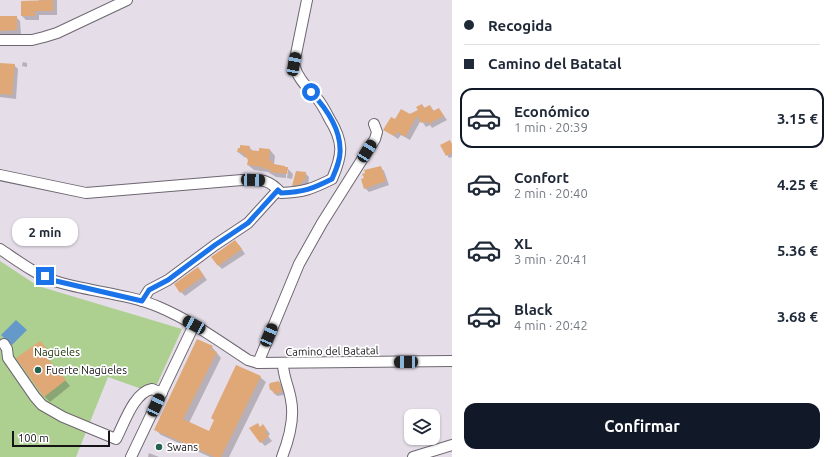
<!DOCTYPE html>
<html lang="es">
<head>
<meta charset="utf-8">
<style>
  :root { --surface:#fff; --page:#f6f6f7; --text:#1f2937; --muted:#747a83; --line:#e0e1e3; --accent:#111827 }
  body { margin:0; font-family:Ubuntu,sans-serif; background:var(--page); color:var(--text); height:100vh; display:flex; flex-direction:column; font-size:15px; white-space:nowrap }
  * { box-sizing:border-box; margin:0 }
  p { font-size:13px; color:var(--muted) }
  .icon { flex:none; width:22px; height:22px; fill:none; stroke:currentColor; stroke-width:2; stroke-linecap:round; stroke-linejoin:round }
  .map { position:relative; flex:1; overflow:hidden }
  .details { display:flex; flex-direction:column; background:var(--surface); width:380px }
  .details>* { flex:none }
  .guide { display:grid; align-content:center; height:88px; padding:0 12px; background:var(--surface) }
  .fabs { position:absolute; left:404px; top:409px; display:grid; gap:8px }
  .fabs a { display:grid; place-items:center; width:36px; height:36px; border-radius:8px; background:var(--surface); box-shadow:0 1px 3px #0004; font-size:20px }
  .scale { position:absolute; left:12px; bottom:10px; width:98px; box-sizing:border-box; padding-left:4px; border:2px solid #171418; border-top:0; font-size:11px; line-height:14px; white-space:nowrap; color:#171418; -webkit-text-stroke:3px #fff; paint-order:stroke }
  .end { position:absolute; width:18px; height:18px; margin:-9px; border:5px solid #1a73e8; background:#fff; box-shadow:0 0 0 2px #fff }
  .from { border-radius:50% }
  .bubble { position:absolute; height:28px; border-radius:12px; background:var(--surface); box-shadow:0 1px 3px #0004; font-size:13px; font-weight:600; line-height:28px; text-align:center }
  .car { position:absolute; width:12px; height:24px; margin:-12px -6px; border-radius:5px; box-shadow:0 0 3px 1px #0007; background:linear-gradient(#222 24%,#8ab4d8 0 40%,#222 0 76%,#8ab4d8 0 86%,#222 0) }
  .guide b { display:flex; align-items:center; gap:14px; height:38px; font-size:15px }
  .guide b+b { border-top:1px solid var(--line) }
  .guide i { width:10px; height:10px; background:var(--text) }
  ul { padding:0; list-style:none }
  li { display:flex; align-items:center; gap:12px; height:60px; margin:0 8px 6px; padding:0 4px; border:2px solid transparent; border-radius:12px }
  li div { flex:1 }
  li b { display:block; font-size:15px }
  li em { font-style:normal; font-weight:600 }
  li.current { border-color:var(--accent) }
  li>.icon { width:36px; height:36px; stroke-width:1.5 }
  .button { display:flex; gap:8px; margin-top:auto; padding:8px 12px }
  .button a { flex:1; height:46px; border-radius:12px; background:var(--accent); color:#fff; font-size:16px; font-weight:600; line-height:46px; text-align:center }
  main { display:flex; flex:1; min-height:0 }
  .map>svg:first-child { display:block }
  .green { fill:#add091 }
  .water { fill:#6499ca }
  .shadow { fill:#0003 }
  .building { fill:#e0a877 }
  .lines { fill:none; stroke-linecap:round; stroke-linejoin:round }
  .minor-casing { stroke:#6d6670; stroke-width:12 }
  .minor { stroke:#fff; stroke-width:10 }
  .route { stroke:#1a73e8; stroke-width:5 }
  .poi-dot { fill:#23624f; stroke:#fff; stroke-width:1.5 }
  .labels { text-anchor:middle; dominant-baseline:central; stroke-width:3.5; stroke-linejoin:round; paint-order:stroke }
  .street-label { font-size:11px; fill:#171418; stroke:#fff }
  .park-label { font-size:11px; fill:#1b3003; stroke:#fff }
  .poi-label { font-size:11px; fill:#171418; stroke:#fff; text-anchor:start }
</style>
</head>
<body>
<main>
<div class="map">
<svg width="452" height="457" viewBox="0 0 452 457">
  <rect width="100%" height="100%" fill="#e5dde8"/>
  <polygon class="green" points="0,261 38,286 182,329 153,393 108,377 76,457 0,457"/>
  <polygon class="water" points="16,320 27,330 12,345 1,335"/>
  <g class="shadow">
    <polygon points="39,0 57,0 57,15 39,15 39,20 26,20 22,16 39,2"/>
    <polygon points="0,17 16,17 20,21 21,34 0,35"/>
    <polygon points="23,62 27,63 27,67 22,66"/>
    <polygon points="0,64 14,65 18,69 16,99 0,97"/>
    <polygon points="422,105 425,108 430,106 434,111 439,109 447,120 432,128 430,125 426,127 421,120 410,140 401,135 398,139 385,130 395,120 419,110"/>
    <polygon points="450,141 452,144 452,157 449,158 442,145"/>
    <polygon points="249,147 254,152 270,150 275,156 274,164 287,168 293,174 292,179 287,178 288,170 286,170 286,178 276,177 268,172 254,170 248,165 249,159 248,158 244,157 238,152"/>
    <polygon points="380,167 384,171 389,185 369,192 365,188"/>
    <polygon points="305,173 309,177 308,185 306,184 306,188 297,189 293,185"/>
    <polygon points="239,245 245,254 222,269 218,265"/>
    <polygon points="198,268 207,280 185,296 181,292"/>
    <polygon points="197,340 212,347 221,358 189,423 210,433 260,377 266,382 229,457 210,457 161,435 155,429"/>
    <polygon points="46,347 52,356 49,360 70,386 50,402 44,396 17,358"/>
    <polygon points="279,382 282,385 284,395 277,396 271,390"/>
    <polygon points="261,428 267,430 270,434 268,436 272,441 265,446 261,442"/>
    <polygon points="149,453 159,457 148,457"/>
  </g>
  <g class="building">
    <polygon points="53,0 53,11 35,11 35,16 21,16 21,1"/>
    <polygon points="0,16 17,16 17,30 0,31"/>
    <polygon points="0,63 15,64 12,95 0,94"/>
    <polygon points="422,104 424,108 430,105 433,111 439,108 444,116 428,124 426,121 421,123 417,116 405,137 397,132 394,136 383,130 391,117 395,119 401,109 410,114 418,110 416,107"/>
    <polygon points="450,140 452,145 452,153 446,156 440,145"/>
    <polygon points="240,145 250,146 249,150 259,151 259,148 270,149 269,160 271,160 271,162 274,163 273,164 285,166 285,167 288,167 287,174 270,172 270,169 263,169 263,167 247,165 248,160 243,153 237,152 238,148 240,148"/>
    <polygon points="381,166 386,181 364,189 361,179 364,178 362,174 365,173 364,170"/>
    <polygon points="296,171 306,172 305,181 302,181 302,184 292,186"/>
    <polygon points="235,240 242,249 218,266 211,257"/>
    <polygon points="198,267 204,276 180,293 174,284"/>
    <polygon points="197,339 213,346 210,349 217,352 183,419 209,431 214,420 211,418 236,365 261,376 221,457 215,457 154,430"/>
    <polygon points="40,341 48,350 44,354 66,380 44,397 16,358"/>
    <polygon points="279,381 282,392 274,394 273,390 270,390 269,385 270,383"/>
    <polygon points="258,423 260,427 263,424 267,430 265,432 269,436 260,443 249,428"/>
  </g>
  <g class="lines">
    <g class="minor-casing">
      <g id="minor">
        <polyline points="0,40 32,40 44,37 57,33 127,0"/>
        <path d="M 0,175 L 86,193 L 242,180 C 261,180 268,178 281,193 C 304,192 312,189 332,179 C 343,154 344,142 329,118 C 325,110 321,103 316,97 C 307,87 297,78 294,64 L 307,0"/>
        <path d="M 0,249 C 18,261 35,274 55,281 C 89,292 126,293 159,307 C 190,320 219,341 248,360 L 258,363 L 452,361"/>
        <polyline points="142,301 149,290 168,280 215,245 248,223 278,190"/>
        <path d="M 4,344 L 7,349 L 8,358 L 35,397 L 42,405 L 63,417 L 116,439 C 124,424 134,392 152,389 L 162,393"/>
        <polyline points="258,363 299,264 322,223 375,139 377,132 374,124"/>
        <polyline points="131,457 194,325"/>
        <path d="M 282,457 C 289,439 295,419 291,400 C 289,387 283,376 283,364"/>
        <polyline points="413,457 452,445"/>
      </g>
    </g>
    <use href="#minor" class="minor"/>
  </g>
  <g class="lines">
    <path class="route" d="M 45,276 L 56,281 L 142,301 L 149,290 L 168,280 L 215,245 L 248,223 L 278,190 L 281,193 C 304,192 312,189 332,179 C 336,170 341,159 340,149 C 340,127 325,107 311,92"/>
  </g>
  <g class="poi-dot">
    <circle cx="38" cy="370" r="4"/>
    <circle cx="159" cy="447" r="4"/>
  </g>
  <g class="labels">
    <g class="street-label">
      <text transform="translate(332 351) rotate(-1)">Camino del Batatal</text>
    </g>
    <g class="park-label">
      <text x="57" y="352">Nagüeles</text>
    </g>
    <g class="poi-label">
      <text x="46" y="370">Fuerte Nagüeles</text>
      <text x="167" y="447">Swans</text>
    </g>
  </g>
</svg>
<div class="fabs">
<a><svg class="icon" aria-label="layers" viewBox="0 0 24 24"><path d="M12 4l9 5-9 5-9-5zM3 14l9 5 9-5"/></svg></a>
</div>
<div class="scale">100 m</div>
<i class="end from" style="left:311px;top:92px"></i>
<i class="end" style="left:45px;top:276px"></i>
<div class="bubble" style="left:12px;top:218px;width:66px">2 min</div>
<i class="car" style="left:294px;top:64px;rotate:11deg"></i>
<i class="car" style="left:367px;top:151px;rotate:32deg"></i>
<i class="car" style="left:253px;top:180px;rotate:92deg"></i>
<i class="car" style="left:194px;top:325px;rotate:298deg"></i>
<i class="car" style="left:269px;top:335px;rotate:23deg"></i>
<i class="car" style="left:406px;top:362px;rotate:269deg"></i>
<i class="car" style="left:156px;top:405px;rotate:25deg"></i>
</div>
<section class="details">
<div class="guide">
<b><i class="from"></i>Recogida</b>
<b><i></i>Camino del Batatal</b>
</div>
<ul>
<li class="current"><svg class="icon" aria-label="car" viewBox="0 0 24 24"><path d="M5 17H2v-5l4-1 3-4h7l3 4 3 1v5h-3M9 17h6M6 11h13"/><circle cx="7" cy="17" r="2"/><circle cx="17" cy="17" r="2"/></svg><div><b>Económico</b><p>1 min · 20:39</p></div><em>3.15 €</em></li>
<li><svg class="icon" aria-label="car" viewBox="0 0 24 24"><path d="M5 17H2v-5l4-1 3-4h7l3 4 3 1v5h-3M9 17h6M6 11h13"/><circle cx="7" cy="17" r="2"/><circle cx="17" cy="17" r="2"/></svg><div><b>Confort</b><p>2 min · 20:40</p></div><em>4.25 €</em></li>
<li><svg class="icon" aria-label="car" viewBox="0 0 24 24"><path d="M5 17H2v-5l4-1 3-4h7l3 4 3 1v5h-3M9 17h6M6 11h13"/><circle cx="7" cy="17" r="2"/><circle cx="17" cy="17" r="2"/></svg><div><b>XL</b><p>3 min · 20:41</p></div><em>5.36 €</em></li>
<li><svg class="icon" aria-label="car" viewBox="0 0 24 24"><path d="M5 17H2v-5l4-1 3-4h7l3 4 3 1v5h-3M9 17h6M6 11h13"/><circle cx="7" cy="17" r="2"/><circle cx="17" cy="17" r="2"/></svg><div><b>Black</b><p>4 min · 20:42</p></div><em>3.68 €</em></li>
</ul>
<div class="button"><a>Confirmar</a></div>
</section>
</main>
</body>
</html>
